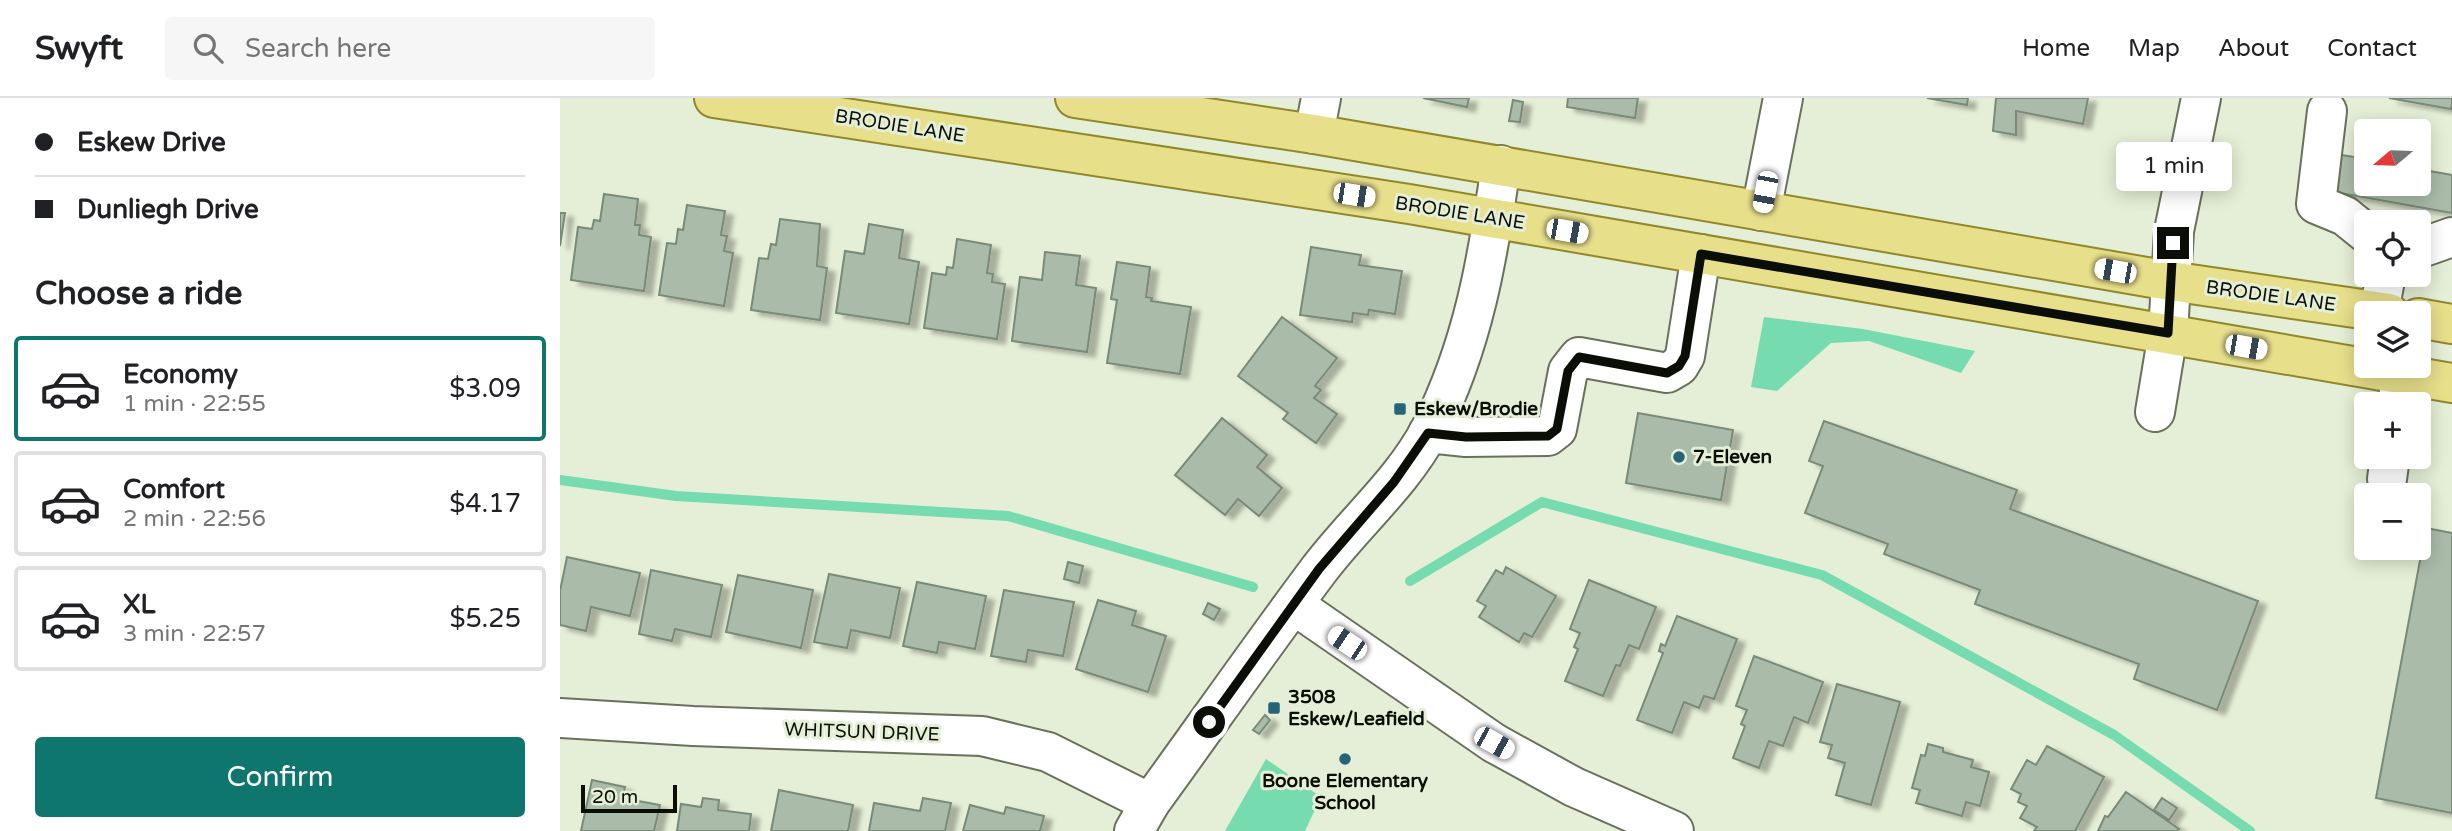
<!DOCTYPE html>
<html lang="en">
<head>
<meta charset="utf-8">
<style>
  :root { --surface:#fff; --page:#f6f6f6; --text:#202124; --muted:#757577; --line:#e0e0e0; --accent:#0f766e }
  body { margin:0; font-family:"Varela Round",sans-serif; background:var(--page); color:var(--text); height:100vh; display:flex; flex-direction:column; font-size:26px; white-space:nowrap }
  * { box-sizing:border-box; margin:0 }
  p { font-size:23px; color:var(--muted) }
  .icon { flex:none; width:38px; height:38px; fill:none; stroke:currentColor; stroke-width:2; stroke-linecap:round; stroke-linejoin:round }
  .map { position:relative; flex:1; overflow:hidden }
  .side { display:flex; flex-direction:column; background:var(--surface); width:560px }
  .side>* { flex:none }
  .top-card { display:grid; align-content:center; height:154px; padding:0 35px; background:var(--surface) }
  .needle { width:46px; rotate:251deg }
  .tools { position:absolute; left:1794px; top:21px; display:grid; gap:14px }
  .tools a { display:grid; place-items:center; width:77px; height:77px; border-radius:7px; background:var(--surface); box-shadow:0 4px 18px #0003; font-size:35px }
  .scale { position:absolute; left:21px; bottom:18px; width:96px; box-sizing:border-box; padding-left:7px; border:4px solid #0b0e06; border-top:0; font-size:19px; line-height:24px; white-space:nowrap; color:#0b0e06; -webkit-text-stroke:5px #e5eed6; paint-order:stroke }
  .end { position:absolute; width:32px; height:32px; margin:-16px; border:9px solid #0b0e06; background:#fff; box-shadow:0 0 0 4px #fff }
  .from { border-radius:50% }
  .bubble { position:absolute; height:49px; border-radius:7px; background:var(--surface); box-shadow:0 4px 18px #0003; font-size:23px; font-weight:600; line-height:49px; text-align:center }
  .car { position:absolute; width:21px; height:42px; margin:-21px -10px; border-radius:9px; box-shadow:0 0 5px 2px #0007; background:linear-gradient(#fff 24%,#345 0 40%,#fff 0 76%,#345 0 86%,#fff 0) }
  .top-card b { display:flex; align-items:center; gap:24px; height:66px; font-size:26px }
  .top-card b+b { border-top:2px solid var(--line) }
  .top-card i { width:18px; height:18px; background:var(--text) }
  ul { padding:0; list-style:none }
  li { display:flex; align-items:center; gap:21px; height:105px; margin:0 14px 10px; padding:0 21px; border:4px solid var(--line); border-radius:7px }
  li div { flex:1 }
  li b { display:block; font-size:26px }
  li em { font-style:normal; font-weight:600 }
  li.active { border-color:var(--accent) }
  li>.icon { width:63px; height:63px; stroke-width:1.5 }
  h2 { padding:0 35px; font-size:32px; line-height:84px }
  .cta { display:flex; gap:14px; margin-top:auto; padding:14px 35px }
  .cta a { flex:1; height:80px; border-radius:7px; background:var(--accent); color:#fff; font-size:28px; font-weight:600; line-height:80px; text-align:center }
  header { display:flex; align-items:center; gap:42px; box-sizing:border-box; height:98px; padding:0 35px; background:var(--surface); border-bottom:2px solid var(--line) }
  header strong { font-size:33px }
  nav { display:flex; gap:38px; margin-inline-start:auto; font-size:24px }
  .search { width:490px; height:63px; background:var(--page); display:flex; align-items:center; gap:18px; box-sizing:border-box; padding:0 24px; border-radius:7px; color:var(--muted); font-size:26px }
  main { display:flex; flex:1; min-height:0 }
  .map>svg:first-child { display:block }
  .water { fill:#76dbae }
  .lines { fill:none; stroke-linecap:round; stroke-linejoin:round }
  .stream { stroke:#76dbae; stroke-width:10 }
  .building { fill:#aabca9; stroke:#798a78; stroke-width:2; filter:url(#shadow) }
  .minor-casing { stroke:#69715c; stroke-width:42 }
  .major-casing { stroke:#908829; stroke-width:42 }
  .minor { stroke:#fff; stroke-width:38 }
  .major { stroke:#e7df8a; stroke-width:38 }
  .route { stroke:#0b0e06; stroke-width:9 }
  .poi-dot { fill:#246579; stroke:#e5eed6; stroke-width:2.5 }
  .labels { text-anchor:middle; dominant-baseline:central; stroke-width:6; stroke-linejoin:round; paint-order:stroke }
  .street-label { font-size:19px; fill:#0b0e06; stroke:#e5eed6 }
  .poi-label { font-size:19px; font-weight:bold; fill:#0b0e06; stroke:#e5eed6; text-anchor:start }
</style>
</head>
<body>
<header>
<strong>Swyft</strong>
<div class="search"><svg class="icon" aria-label="search" viewBox="0 0 24 24"><circle cx="10" cy="10" r="6"/><path d="M15 15l6 6"/></svg>Search here</div>
<nav><a>Home</a><a>Map</a><a>About</a><a>Contact</a></nav>
</header>
<main>
<section class="side">
<div class="top-card">
<b><i class="from"></i>Eskew Drive</b>
<b><i></i>Dunliegh Drive</b>
</div>
<h2>Choose a ride</h2>
<ul>
<li class="active"><svg class="icon" aria-label="car" viewBox="0 0 24 24"><path d="M5 17H2v-5l4-1 3-4h7l3 4 3 1v5h-3M9 17h6M6 11h13"/><circle cx="7" cy="17" r="2"/><circle cx="17" cy="17" r="2"/></svg><div><b>Economy</b><p>1 min · 22:55</p></div><em>$3.09</em></li>
<li><svg class="icon" aria-label="car" viewBox="0 0 24 24"><path d="M5 17H2v-5l4-1 3-4h7l3 4 3 1v5h-3M9 17h6M6 11h13"/><circle cx="7" cy="17" r="2"/><circle cx="17" cy="17" r="2"/></svg><div><b>Comfort</b><p>2 min · 22:56</p></div><em>$4.17</em></li>
<li><svg class="icon" aria-label="car" viewBox="0 0 24 24"><path d="M5 17H2v-5l4-1 3-4h7l3 4 3 1v5h-3M9 17h6M6 11h13"/><circle cx="7" cy="17" r="2"/><circle cx="17" cy="17" r="2"/></svg><div><b>XL</b><p>3 min · 22:57</p></div><em>$5.25</em></li>
</ul>
<div class="cta"><a>Confirm</a></div>
</section>
<div class="map">
<svg width="1892" height="733" viewBox="0 0 1892 733">
  <defs>
    <filter id="shadow"><feDropShadow dx="8" dy="4.5" stdDeviation="2" flood-color="#0004"/></filter>
  </defs>
  <rect width="100%" height="100%" fill="#e5eed6"/>
  <g class="water">
    <polygon points="1204,219 1303,231 1415,253 1401,275 1309,243 1271,245 1217,293 1191,289"/>
    <polygon points="706,661 761,699 745,733 665,733"/>
  </g>
  <g class="lines">
    <g class="stream">
      <polyline points="0,382 116,398 448,418 693,489"/>
      <polyline points="850,483 982,404 1262,477 1554,637 1690,733"/>
    </g>
  </g>
  <g class="building">
    <polygon points="863,0 909,0 907,9"/>
    <polygon points="1008,0 1078,0 1075,20 1007,9"/>
    <polygon points="1367,0 1408,0 1407,7"/>
    <polygon points="1436,0 1528,0 1523,26 1456,13 1456,37 1433,33"/>
    <polygon points="1829,0 1892,0 1892,6 1891,11"/>
    <polygon points="953,2 963,4 960,24 949,23"/>
    <polygon points="1776,56 1806,61 1806,86 1858,86 1858,71 1892,77 1892,115 1769,93"/>
    <polygon points="44,96 78,101 75,127 80,127 79,137 91,139 84,193 11,182 18,129 32,131 34,122 40,123"/>
    <polygon points="127,107 165,113 161,137 167,138 164,153 173,155 164,208 99,197 107,145 116,146 118,131 123,132"/>
    <polygon points="0,115 5,115 0,148"/>
    <polygon points="220,121 260,126 257,168 267,170 260,222 191,212 199,160 208,161 211,146 216,147"/>
    <polygon points="309,126 343,132 339,160 359,164 349,226 276,215 285,153 304,156"/>
    <polygon points="397,141 431,147 427,175 433,176 432,184 445,186 437,241 364,230 372,175 386,177 387,169 393,170"/>
    <polygon points="751,149 801,157 799,167 842,173 835,216 809,212 808,217 793,215 792,224 740,217"/>
    <polygon points="485,154 520,158 516,187 536,190 527,254 452,243 460,179 482,182"/>
    <polygon points="557,164 590,169 586,199 592,200 591,203 631,209 620,276 547,265 557,202 551,201"/>
    <polygon points="722,219 777,260 755,288 761,292 754,300 777,316 756,345 723,321 728,315 678,278"/>
    <polygon points="1078,315 1173,332 1161,402 1066,385"/>
    <polygon points="662,320 707,357 697,369 722,390 699,418 678,401 665,417 615,377"/>
    <polygon points="1264,323 1457,392 1450,411 1698,503 1657,612 1574,581 1579,566 1415,506 1420,492 1324,456 1328,446 1245,415 1263,368 1249,363"/>
    <polygon points="1866,430 1892,435 1892,715 1816,700"/>
    <polygon points="7,459 80,475 70,518 31,509 26,533 0,527 0,493"/>
    <polygon points="508,464 523,468 519,485 504,481"/>
    <polygon points="946,469 996,498 972,539 964,535 959,544 919,519 926,508 917,503 936,472 943,476"/>
    <polygon points="91,472 162,487 151,539 115,531 112,543 79,536"/>
    <polygon points="269,476 340,490 330,540 291,532 287,550 254,544"/>
    <polygon points="178,477 253,492 241,550 166,534"/>
    <polygon points="1029,482 1096,509 1079,551 1069,547 1060,568 1056,567 1043,598 1005,583 1018,551 1014,549 1020,535 1010,531"/>
    <polygon points="357,484 426,498 415,551 379,544 377,555 343,548"/>
    <polygon points="444,492 514,504 503,558 468,552 466,564 431,558"/>
    <polygon points="538,502 576,513 572,527 606,538 588,594 516,571"/>
    <polygon points="648,505 660,511 654,522 643,516"/>
    <polygon points="1117,518 1177,541 1154,601 1144,598 1139,610 1124,604 1112,635 1077,622 1103,555 1099,553 1101,546 1105,548"/>
    <polygon points="1194,558 1263,584 1248,625 1234,619 1223,648 1209,643 1199,670 1173,660 1185,628 1181,626 1187,612 1176,608"/>
    <polygon points="1277,586 1340,604 1311,707 1276,697 1285,665 1268,660 1272,647 1260,644"/>
    <polygon points="705,617 710,622 699,636 693,632"/>
    <polygon points="1368,646 1383,650 1383,654 1413,662 1411,669 1429,674 1420,708 1406,704 1402,718 1356,705 1360,692 1352,690 1361,657 1365,658"/>
    <polygon points="1487,648 1544,679 1515,733 1474,733 1477,729 1460,720 1467,708 1458,704 1461,696 1451,691 1467,662 1476,667"/>
    <polygon points="32,682 65,689 62,700 100,707 94,733 21,733"/>
    <polygon points="219,692 293,707 288,733 211,733"/>
    <polygon points="1566,694 1619,731 1617,733 1538,733 1545,718 1548,719"/>
    <polygon points="143,700 159,702 158,712 191,716 189,733 117,733 121,706 141,709"/>
    <polygon points="363,700 391,705 385,733 309,733 314,705 360,713"/>
    <polygon points="1602,700 1617,710 1609,722 1594,712"/>
    <polygon points="410,707 444,716 446,709 484,718 480,733 403,733"/>
  </g>
  <g class="lines">
    <g class="minor-casing">
      <g id="minor">
        <polyline points="1767,13 1756,106 1785,118 1806,135"/>
        <polyline points="754,36 761,0"/>
        <polyline points="1201,113 1223,0"/>
        <polyline points="1858,151 1892,139"/>
        <polyline points="1819,213 1826,177"/>
        <polyline points="1837,306 1842,276"/>
        <polyline points="1595,314 1608,235 1614,133 1641,0"/>
        <polyline points="868,335 906,339 988,338 997,331 1008,273 1019,259 1107,275 1119,268 1125,258 1141,156"/>
        <polyline points="1827,381 1830,359"/>
        <polyline points="734,507 934,645 1014,689 1114,733"/>
        <polyline points="0,620 133,628 422,638 488,654 590,705"/>
        <path d="M 574,733 L 590,705 C 646,628 701,549 758,473 C 794,425 842,385 870,332 C 913,248 928,160 941,67"/>
      </g>
    </g>
    <g class="major-casing">
      <g id="major">
        <polyline points="154,0 849,106 1892,285"/>
        <polyline points="515,0 754,36 1610,183 1829,215"/>
        <polyline points="1858,220 1892,226"/>
      </g>
    </g>
    <use href="#minor" class="minor"/>
    <use href="#major" class="major"/>
  </g>
  <g class="lines">
    <polyline class="route" points="649,624 759,471 834,384 868,335 906,339 988,338 997,331 1008,273 1019,259 1107,275 1119,268 1125,258 1141,156 1608,235 1613,145"/>
  </g>
  <g class="poi-dot">
    <rect x="833" y="304" width="14" height="14" rx="3.5"/>
    <circle cx="1119" cy="359" r="7"/>
    <rect x="707" y="603" width="14" height="14" rx="3.5"/>
    <circle cx="785" cy="661" r="7"/>
  </g>
  <g class="labels">
    <g class="street-label">
      <text transform="translate(340 28) rotate(9)">BRODIE LANE</text>
      <text transform="translate(900 115) rotate(9)">BRODIE LANE</text>
      <text transform="translate(1711 198) rotate(8)">BRODIE LANE</text>
      <text transform="translate(302 634) rotate(2)">WHITSUN DRIVE</text>
    </g>
    <g class="poi-label">
      <text x="854" y="311">Eskew/Brodie</text>
      <text x="1133" y="359">7-Eleven</text>
      <text x="728" y="599">3508<tspan x="728" dy="22">Eskew/Leafield</tspan></text>
      <text x="785" y="683" text-anchor="middle">Boone Elementary<tspan x="785" dy="22">School</tspan></text>
    </g>
  </g>
</svg>
<div class="tools">
<a><svg class="needle" viewBox="-14 -14 28 28"><path d="M0-13l5 13h-10z" fill="#e53935"/><path d="M0 13l5-13h-10z" fill="#757577"/></svg></a>
<a><svg class="icon" aria-label="locate" viewBox="0 0 24 24"><circle cx="12" cy="12" r="6"/><path d="M12 2v4M12 18v4M2 12h4M18 12h4"/></svg></a>
<a><svg class="icon" aria-label="layers" viewBox="0 0 24 24"><path d="M12 4l9 5-9 5-9-5zM3 14l9 5 9-5"/></svg></a>
<a>+</a>
<a>−</a>
</div>
<div class="scale">20 m</div>
<i class="end from" style="left:649px;top:624px"></i>
<i class="end" style="left:1613px;top:145px"></i>
<div class="bubble" style="left:1556px;top:44px;width:116px">1 min</div>
<i class="car" style="left:1205px;top:94px;rotate:191deg"></i>
<i class="car" style="left:794px;top:97px;rotate:99deg"></i>
<i class="car" style="left:1007px;top:133px;rotate:100deg"></i>
<i class="car" style="left:1555px;top:173px;rotate:280deg"></i>
<i class="car" style="left:1686px;top:249px;rotate:100deg"></i>
<i class="car" style="left:787px;top:545px;rotate:304deg"></i>
<i class="car" style="left:934px;top:645px;rotate:119deg"></i>
</div>
</main>
</body>
</html>
